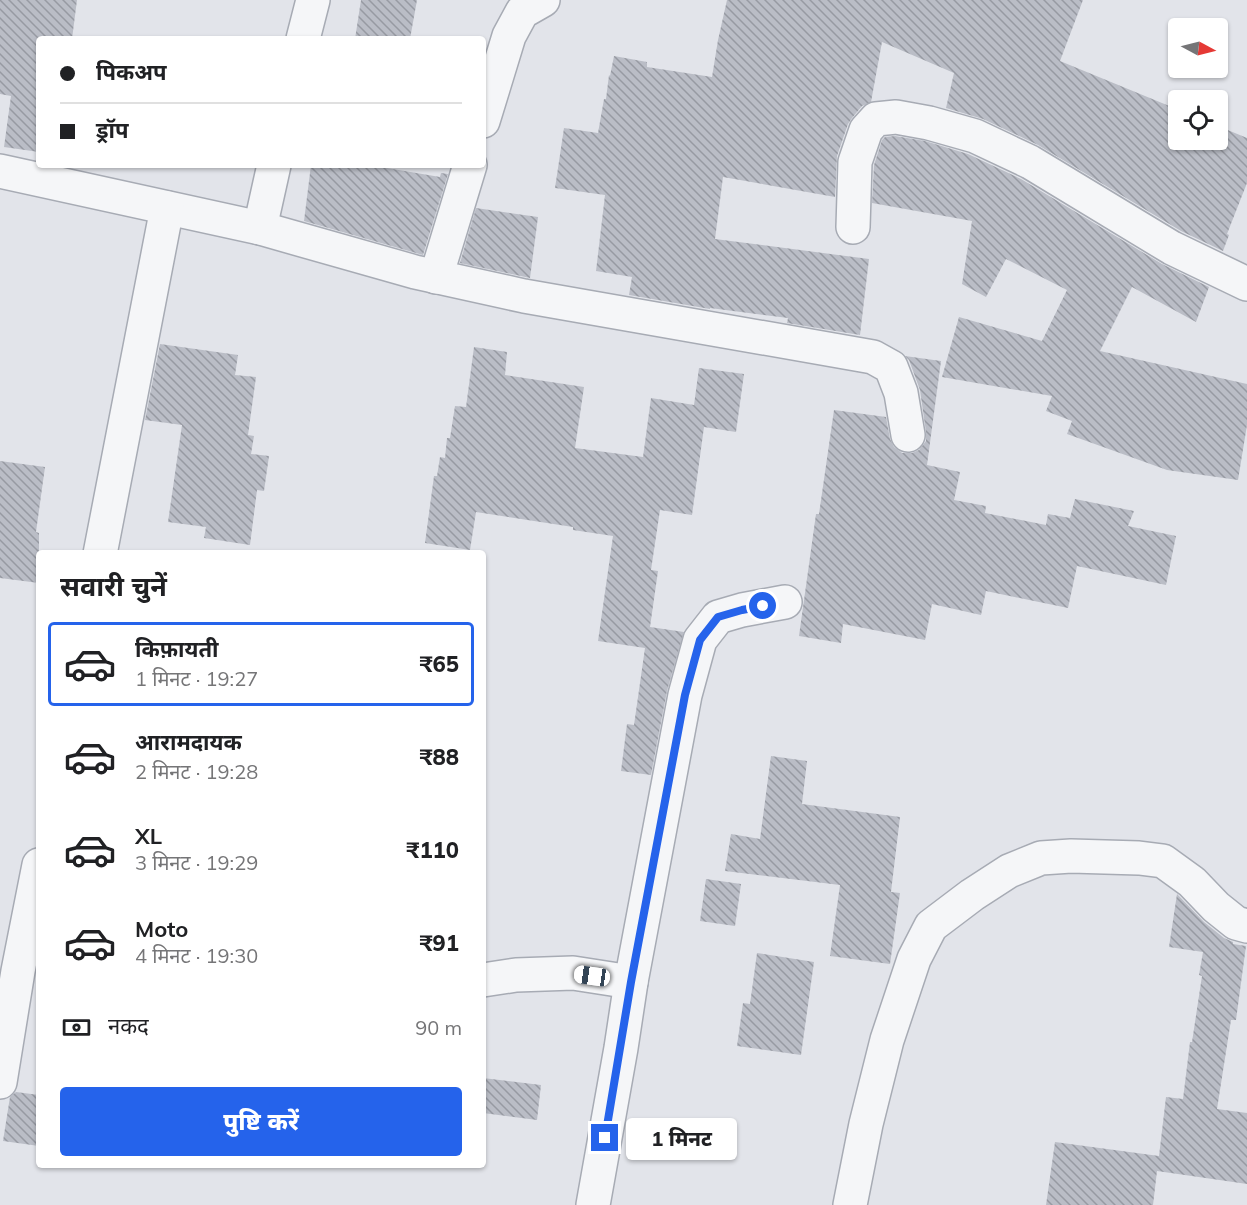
<!DOCTYPE html>
<html lang="hi">
<head>
<meta charset="utf-8">
<style>
  :root { --surface:#fff; --page:#f6f6f6; --text:#202124; --muted:#757577; --line:#e0e0e0; --accent:#2563eb }
  body { margin:0; font-family:Mulish,"Noto Sans Devanagari",sans-serif; background:var(--page); color:var(--text); height:100vh; display:flex; flex-direction:column; font-size:22px; white-space:nowrap }
  * { box-sizing:border-box; margin:0 }
  p { font-size:20px; color:var(--muted) }
  .icon { flex:none; width:33px; height:33px; fill:none; stroke:currentColor; stroke-width:2; stroke-linecap:round; stroke-linejoin:round }
  .map { position:relative; flex:1; overflow:hidden }
  .sheet { position:absolute; left:36px; top:550px; width:450px; height:618px; display:flex; flex-direction:column; background:var(--surface); border-radius:6px; box-shadow:0 2px 4px #0004 }
  .sheet>* { flex:none }
  .guide { position:absolute; left:36px; top:36px; width:450px; height:132px; border-radius:6px; box-shadow:0 2px 4px #0004; display:grid; align-content:center; height:132px; padding:0 24px; background:var(--surface) }
  .needle { width:39px; rotate:97deg }
  .buttons { position:absolute; left:1168px; top:18px; display:grid; gap:12px }
  .buttons a { display:grid; place-items:center; width:60px; height:60px; border-radius:6px; background:var(--surface); box-shadow:0 2px 4px #0004; font-size:30px }
  .end { position:absolute; width:27px; height:27px; margin:-14px; border:8px solid #2563eb; background:#fff; box-shadow:0 0 0 3px #fff }
  .from { border-radius:50% }
  .bubble { position:absolute; height:42px; border-radius:6px; background:var(--surface); box-shadow:0 2px 4px #0004; font-size:20px; font-weight:800; line-height:42px; text-align:center }
  .car { position:absolute; width:18px; height:36px; margin:-18px -9px; border-radius:8px; box-shadow:0 0 4px 2px #0007; background:linear-gradient(#fff 24%,#345 0 40%,#fff 0 76%,#345 0 86%,#fff 0) }
  .guide b { display:flex; align-items:center; gap:21px; height:57px; font-size:22px }
  .guide b+b { border-top:2px solid var(--line) }
  .guide i { width:15px; height:15px; background:var(--text) }
  ul { padding:0; list-style:none }
  li { display:flex; align-items:center; gap:18px; height:84px; margin:0 12px 9px; padding:0 12px; border:3px solid transparent; border-radius:6px }
  li div { flex:1 }
  li b { display:block; font-size:22px }
  li em { font-style:normal; font-weight:800 }
  li.selected { border-color:var(--accent) }
  li>.icon { width:54px; height:54px; stroke-width:1.5 }
  h2 { padding:0 24px; font-size:27px; line-height:72px }
  .pay { display:flex; align-items:center; gap:15px; height:66px; padding:0 24px; font-size:22px }
  .pay p { margin-inline-start:auto }
  .cta { display:flex; gap:12px; margin-top:auto; padding:12px 24px }
  .cta a { flex:1; height:69px; border-radius:6px; background:var(--accent); color:#fff; font-size:24px; font-weight:800; line-height:69px; text-align:center }
  .map>svg:first-child { display:block }
  .building { fill:url(#building-back-hatch) }
  .lines { fill:none; stroke-linecap:round; stroke-linejoin:round }
  .minor-casing { stroke:#a7abb4; stroke-width:36 }
  .minor { stroke:#f5f6f8; stroke-width:33 }
  .route { stroke:#2563eb; stroke-width:8 }
</style>
</head>
<body>
<div class="map">
<svg width="1247" height="1205" viewBox="0 0 1247 1205">
  <defs>
    <pattern id="building-back-hatch" width="6" height="6" patternUnits="userSpaceOnUse" patternTransform="scale(1.5)"><rect width="6" height="6" fill="#babdc6"/><path d="M-1 5l2 2M0 0l6 6M5-1l2 2" fill="none" stroke="#979aa2"/></pattern>
  </defs>
  <rect width="100%" height="100%" fill="#e2e4ea"/>
  <g class="building">
    <polygon points="0,0 77,0 72,39 39,39 39,152 4,147 11,96 0,94"/>
    <polygon points="361,0 417,0 410,39 355,39"/>
    <polygon points="727,0 1083,0 1060,61 1179,110 1179,140 1218,140 1218,126 1247,138 1247,183 1227,234 1229,235 1223,251 1181,231 1038,145 983,119 946,108 954,73 882,42 871,102 862,106 852,118 848,124 837,156 835,197 723,177 715,239 869,259 860,335 787,323 788,318 710,308 710,309 629,295 632,277 596,271 605,195 555,188 564,128 598,133 604,99 606,99 609,75 610,76 614,56 647,62 647,67 712,77 718,40"/>
    <polygon points="895,136 925,141 968,154 1021,179 1162,264 1209,287 1196,322 1132,287 1100,351 1247,384 1247,425 1238,480 1167,470 1067,434 1072,421 1046,411 1052,396 942,377 959,317 1042,341 1067,290 1006,259 986,297 962,284 972,221 872,203 874,165 882,140 885,137"/>
    <polygon points="311,165 369,165 440,177 441,173 448,174 423,255 304,221"/>
    <polygon points="476,208 538,217 530,278 460,263"/>
    <polygon points="160,344 238,355 235,375 256,377 248,435 254,436 251,454 269,456 264,491 257,490 250,545 204,538 206,527 168,522 182,425 145,420"/>
    <polygon points="474,347 507,352 505,375 584,387 575,448 643,457 651,398 694,405 699,368 744,374 736,432 704,427 692,515 660,510 651,570 658,571 650,627 684,632 667,691 651,775 621,771 627,724 634,725 645,648 598,641 613,536 573,530 573,527 476,512 470,550 425,543 434,476 437,476 440,457 445,458 447,438 450,438 455,406 466,407"/>
    <polygon points="905,356 941,361 927,465 960,472 954,500 986,506 985,513 1046,525 1048,514 1070,518 1075,499 1134,511 1128,526 1176,536 1166,585 1077,566 1068,608 986,591 981,615 932,604 925,640 843,624 841,643 799,636 816,514 819,514 834,410 886,417 890,439 894,447 902,453 912,453 919,450 926,441 926,432 920,390 909,360"/>
    <polygon points="0,461 45,467 36,532 39,533 39,583 0,578"/>
    <polygon points="771,756 807,761 802,804 900,817 891,892 900,893 890,964 830,956 840,885 725,871 731,834 760,839"/>
    <polygon points="706,879 741,884 735,926 700,921"/>
    <polygon points="1177,894 1204,922 1224,938 1233,942 1233,944 1246,946 1236,1020 1231,1020 1217,1109 1247,1113 1247,1184 1157,1171 1153,1205 1046,1205 1055,1142 1159,1156 1166,1097 1183,1099 1190,1042 1192,1042 1202,976 1199,975 1203,952 1169,947"/>
    <polygon points="757,953 814,962 801,1055 737,1046 743,1003 750,1004"/>
    <polygon points="483,1078 541,1085 537,1120 483,1113"/>
    <polygon points="16,1092 39,1095 39,1146 3,1141 10,1097"/>
  </g>
  <g class="lines">
    <g class="minor-casing">
      <g id="minor">
        <polyline points="303,39 313,0"/>
        <polyline points="483,121 509,36 522,12 543,0"/>
        <polyline points="0,171 260,228 415,272 524,296 873,357 891,367 901,393 908,435"/>
        <polyline points="853,227 855,162 866,130 876,119 896,117 929,123 975,136 1030,162 1172,248 1247,284"/>
        <polyline points="260,228 274,165"/>
        <polyline points="436,277 470,165"/>
        <polyline points="100,554 167,208"/>
        <polyline points="483,980 516,975 573,973 631,982"/>
        <polyline points="0,1082 18,971 39,865"/>
        <polyline points="593,1205 621,1048 631,982 685,695 700,640 718,617 742,610 785,602"/>
        <polyline points="850,1205 866,1124 887,1040 914,959 931,926 972,895 1009,871 1041,858 1071,856 1139,858 1163,861 1192,882 1216,907 1236,923 1247,926"/>
      </g>
    </g>
    <use href="#minor" class="minor"/>
  </g>
  <g class="lines">
    <polyline class="route" points="605,1138 631,982 685,695 700,640 718,617 742,610 763,606"/>
  </g>
</svg>
<div class="buttons">
<a><svg class="needle" viewBox="-14 -14 28 28"><path d="M0-13l5 13h-10z" fill="#e53935"/><path d="M0 13l5-13h-10z" fill="#757577"/></svg></a>
<a><svg class="icon" aria-label="locate" viewBox="0 0 24 24"><circle cx="12" cy="12" r="6"/><path d="M12 2v4M12 18v4M2 12h4M18 12h4"/></svg></a>
</div>
<i class="end from" style="left:763px;top:606px"></i>
<i class="end" style="left:605px;top:1138px"></i>
<div class="bubble" style="left:626px;top:1118px;width:111px">1 मिनट</div>
<i class="car" style="left:592px;top:976px;rotate:278deg"></i>
<div class="guide">
<b><i class="from"></i>पिकअप</b>
<b><i></i>ड्रॉप</b>
</div>
<section class="sheet">
<h2>सवारी चुनें</h2>
<ul>
<li class="selected"><svg class="icon" aria-label="car" viewBox="0 0 24 24"><path d="M5 17H2v-5l4-1 3-4h7l3 4 3 1v5h-3M9 17h6M6 11h13"/><circle cx="7" cy="17" r="2"/><circle cx="17" cy="17" r="2"/></svg><div><b>किफ़ायती</b><p>1 मिनट · 19:27</p></div><em>₹65</em></li>
<li><svg class="icon" aria-label="car" viewBox="0 0 24 24"><path d="M5 17H2v-5l4-1 3-4h7l3 4 3 1v5h-3M9 17h6M6 11h13"/><circle cx="7" cy="17" r="2"/><circle cx="17" cy="17" r="2"/></svg><div><b>आरामदायक</b><p>2 मिनट · 19:28</p></div><em>₹88</em></li>
<li><svg class="icon" aria-label="car" viewBox="0 0 24 24"><path d="M5 17H2v-5l4-1 3-4h7l3 4 3 1v5h-3M9 17h6M6 11h13"/><circle cx="7" cy="17" r="2"/><circle cx="17" cy="17" r="2"/></svg><div><b>XL</b><p>3 मिनट · 19:29</p></div><em>₹110</em></li>
<li><svg class="icon" aria-label="car" viewBox="0 0 24 24"><path d="M5 17H2v-5l4-1 3-4h7l3 4 3 1v5h-3M9 17h6M6 11h13"/><circle cx="7" cy="17" r="2"/><circle cx="17" cy="17" r="2"/></svg><div><b>Moto</b><p>4 मिनट · 19:30</p></div><em>₹91</em></li>
</ul>
<div class="pay"><svg class="icon" aria-label="cash" viewBox="0 0 24 24"><path d="M3 7h18v10H3z"/><circle cx="12" cy="12" r="2"/></svg>नकद<p>90 m</p></div>
<div class="cta"><a>पुष्टि करें</a></div>
</section>
</div>
</body>
</html>
